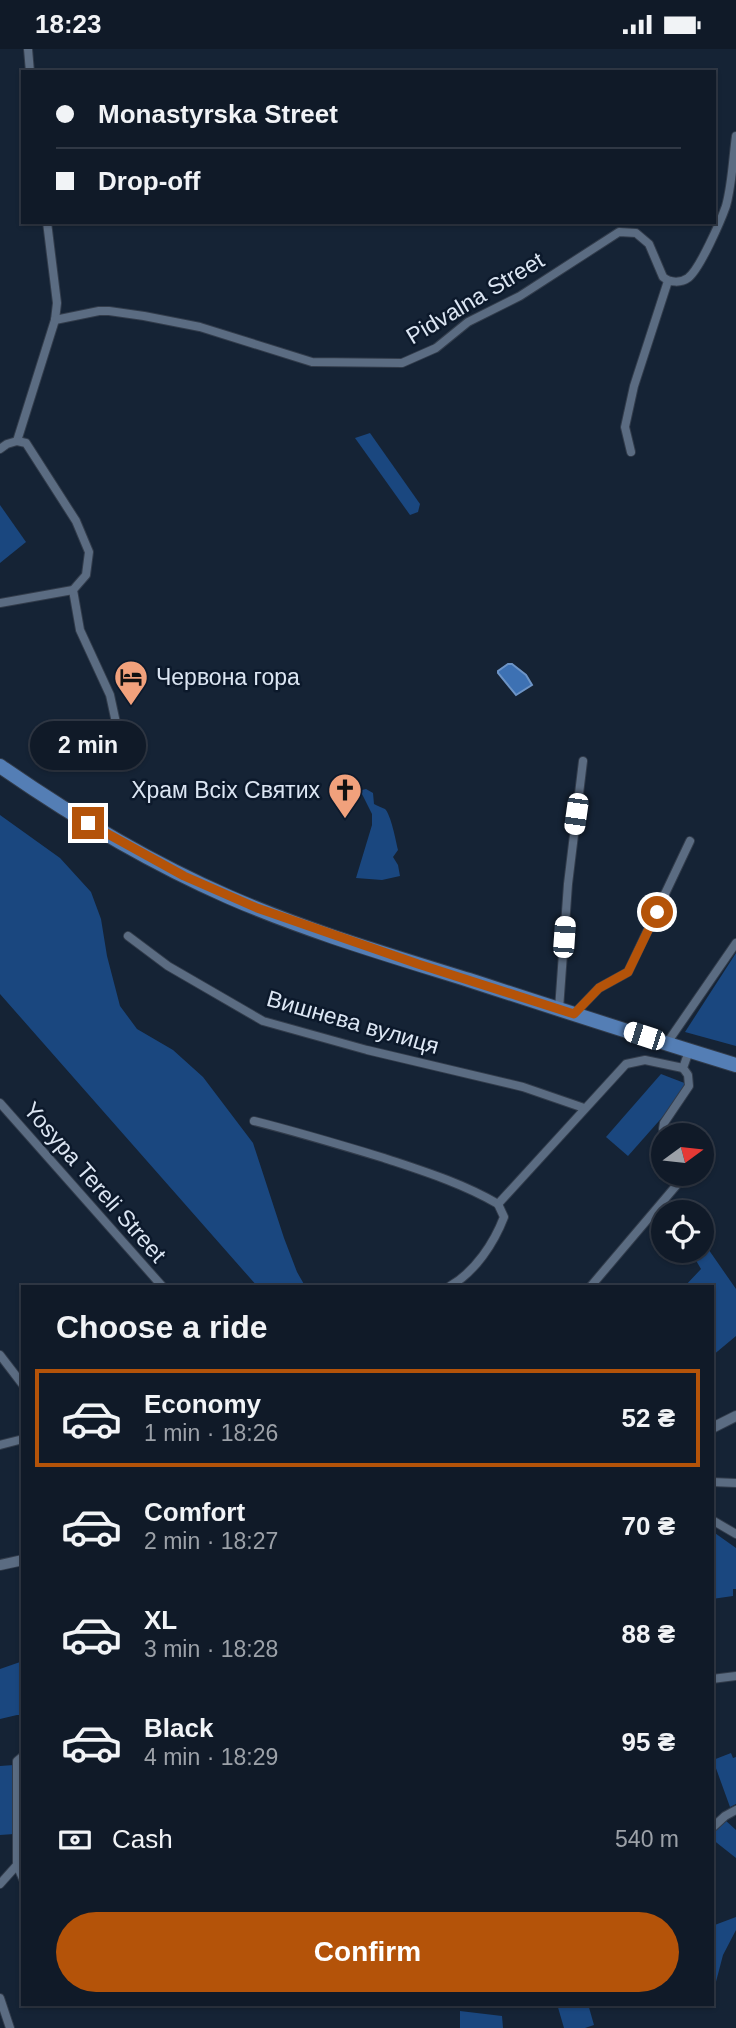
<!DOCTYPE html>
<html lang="en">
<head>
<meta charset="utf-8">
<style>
  :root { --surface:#101a28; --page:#1e2734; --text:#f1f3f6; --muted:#9ca1a8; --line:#303845; --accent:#b45309 }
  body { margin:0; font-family:Helvetica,sans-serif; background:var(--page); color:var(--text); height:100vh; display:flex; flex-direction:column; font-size:26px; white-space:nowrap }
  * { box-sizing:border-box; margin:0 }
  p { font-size:23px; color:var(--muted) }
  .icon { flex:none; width:38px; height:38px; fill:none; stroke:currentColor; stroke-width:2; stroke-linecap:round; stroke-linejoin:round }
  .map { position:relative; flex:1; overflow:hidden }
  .sheet { position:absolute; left:21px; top:1236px; width:693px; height:721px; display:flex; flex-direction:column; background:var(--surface); border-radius:0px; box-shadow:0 2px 5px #0004,0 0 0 2px var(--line) }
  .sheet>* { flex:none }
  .hud { position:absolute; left:21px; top:21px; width:695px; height:154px; border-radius:0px; box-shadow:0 2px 5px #0004,0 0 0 2px var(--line); display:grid; align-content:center; height:154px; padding:0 35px; background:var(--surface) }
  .needle { width:46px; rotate:75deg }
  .tools { position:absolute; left:651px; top:1074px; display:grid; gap:14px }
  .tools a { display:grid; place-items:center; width:63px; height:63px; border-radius:50%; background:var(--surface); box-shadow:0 2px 5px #0004,0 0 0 2px var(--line); font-size:35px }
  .end { position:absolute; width:32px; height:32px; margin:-16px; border:9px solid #b45309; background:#fff; box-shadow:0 0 0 4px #fff }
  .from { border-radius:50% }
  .bubble { position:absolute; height:49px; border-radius:24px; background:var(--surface); box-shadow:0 2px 5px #0004,0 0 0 2px var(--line); font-size:23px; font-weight:700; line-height:49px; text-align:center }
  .car { position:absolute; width:21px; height:42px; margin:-21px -10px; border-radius:9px; box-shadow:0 0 5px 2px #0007; background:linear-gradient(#fff 24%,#345 0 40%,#fff 0 76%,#345 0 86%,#fff 0) }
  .hud b { display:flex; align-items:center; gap:24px; height:66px; font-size:26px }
  .hud b+b { border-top:2px solid var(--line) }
  .hud i { width:18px; height:18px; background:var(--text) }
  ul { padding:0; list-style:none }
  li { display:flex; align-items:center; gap:21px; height:98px; margin:0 14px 10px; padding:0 21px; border:4px solid transparent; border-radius:0px }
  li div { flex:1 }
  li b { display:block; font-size:26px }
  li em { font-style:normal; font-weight:700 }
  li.selected { border-color:var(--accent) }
  li>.icon { width:63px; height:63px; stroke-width:1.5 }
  h2 { padding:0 35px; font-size:32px; line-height:84px }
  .pay { display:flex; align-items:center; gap:18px; height:77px; padding:0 35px; font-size:26px }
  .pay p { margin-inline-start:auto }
  .action { display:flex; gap:14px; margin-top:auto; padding:14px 35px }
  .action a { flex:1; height:80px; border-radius:42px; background:var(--accent); color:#fff; font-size:28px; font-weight:700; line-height:80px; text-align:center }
  .status { display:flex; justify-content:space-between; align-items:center; height:49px; padding:0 35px; background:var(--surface); direction:ltr }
  .status svg { height:19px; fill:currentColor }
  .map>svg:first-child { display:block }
  .green { fill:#1a477f }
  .water { fill:#3d71b3; stroke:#6d94c6; stroke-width:2 }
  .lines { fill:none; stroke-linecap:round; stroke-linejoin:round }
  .minor-casing { stroke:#323c4b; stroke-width:10 }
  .tertiary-casing { stroke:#323c4b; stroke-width:12 }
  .trunk-casing { stroke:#323c4b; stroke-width:16 }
  .minor { stroke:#5b6c82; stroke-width:8 }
  .tertiary { stroke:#5b6c82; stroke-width:10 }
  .trunk { stroke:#547eb5; stroke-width:14 }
  .route { stroke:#b45309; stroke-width:9 }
  .labels { text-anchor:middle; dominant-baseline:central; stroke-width:5; stroke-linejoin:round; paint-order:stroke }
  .street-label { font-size:23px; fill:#dce6f3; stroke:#0c192b }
  .poi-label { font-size:23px; fill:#dce6f3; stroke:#0c192b; text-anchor:start }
</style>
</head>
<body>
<div class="status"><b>18:23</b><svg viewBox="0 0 49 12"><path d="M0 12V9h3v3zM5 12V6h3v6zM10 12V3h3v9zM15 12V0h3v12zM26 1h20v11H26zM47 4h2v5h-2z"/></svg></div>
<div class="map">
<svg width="736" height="1979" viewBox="0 0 736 1979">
  <rect width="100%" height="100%" fill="#152335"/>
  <g class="green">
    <polygon points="370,384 420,455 418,463 410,466 355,389"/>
    <polygon points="0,456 26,493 0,514"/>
    <path d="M 366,740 L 373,744 L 374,755 C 377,757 381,758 385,760 C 391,766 396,792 398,801 L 393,808 L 398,816 L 400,827 L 382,831 L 356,829 L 372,776 L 372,765 L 362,745 L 362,741 Z"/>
    <polygon points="0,766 60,809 91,843 101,870 107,907 120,957 137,980 173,1001 203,1028 253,1094 284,1189 297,1223 305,1237 257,1237 0,945"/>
    <polygon points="736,904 736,997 685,983"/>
    <polygon points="661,1025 687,1035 666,1064 628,1107 606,1088"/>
    <polygon points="704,1194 736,1240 736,1287 712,1307 712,1237 685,1237 701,1220 694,1208 698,1202 702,1202 702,1198"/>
    <polygon points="712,1482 736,1499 736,1540 733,1540 733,1547 712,1550"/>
    <polygon points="23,1612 23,1666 17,1666 0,1670 0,1620"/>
    <polygon points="731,1704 733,1709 736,1708 736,1755 730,1758 713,1711"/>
    <polygon points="14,1716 14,1785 0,1786 0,1717"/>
    <polygon points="724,1770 736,1781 736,1809 712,1790 712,1783"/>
    <polygon points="736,1868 736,1881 723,1906 712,1948 712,1877"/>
    <polygon points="557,1955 588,1955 594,1976 585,1979 564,1979"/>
    <polygon points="460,1962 502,1967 503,1979 460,1979"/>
  </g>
  <polygon class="water" points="508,615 512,615 526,626 532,636 516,646 498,624 498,622"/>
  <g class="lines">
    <g class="minor-casing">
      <g id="minor">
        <polyline points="28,0 30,23"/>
        <polyline points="47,173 57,254 55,271 17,392 26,394 76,472 89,503 86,526 73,541 80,581 110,646 120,692"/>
        <path d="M 55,271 L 99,262 L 109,262 L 144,267 L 200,278 L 312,313 L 402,314 L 436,299 L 468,273 L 520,247 L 619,183 L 636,184 L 649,195 L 663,228 C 670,234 681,234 688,229 C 700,220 721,171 726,157 C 732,136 733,109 736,87"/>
        <polyline points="0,400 7,395 17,392"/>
        <polyline points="631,403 625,378 634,337 668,232"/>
        <polyline points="0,554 73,541"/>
        <polyline points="128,887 168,917 263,972 367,1001 523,1038 584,1059"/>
        <polyline points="559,960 568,835 583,712"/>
        <polyline points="574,965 599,939 628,923 690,792"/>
        <polyline points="667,994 736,894"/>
        <polyline points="0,1054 162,1237"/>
        <path d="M 254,1072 C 298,1083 341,1096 384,1109 C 423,1122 462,1134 498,1155 L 626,1015 L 645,1011 L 683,1019"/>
        <polyline points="666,1087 663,1080 664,1074 689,1037 688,1026 683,1019 689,1002"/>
        <path d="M 450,1237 C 475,1223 494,1194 504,1168 L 498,1155"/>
        <polyline points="591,1237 686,1125"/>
        <polyline points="0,1306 23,1336"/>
        <polyline points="0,1396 23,1390"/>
        <polyline points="712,1433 736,1434"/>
        <polyline points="712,1471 736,1485"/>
        <polyline points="712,1630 736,1627"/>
        <polyline points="23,1707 17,1712 17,1816 23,1830"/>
        <polyline points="712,1779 725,1767 736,1761"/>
        <polyline points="0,1835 17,1816"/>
        <polyline points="0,1949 10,1979"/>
      </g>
    </g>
    <g class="tertiary-casing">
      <g id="tertiary">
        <polyline points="712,1379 736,1367"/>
        <polyline points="0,1516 23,1511"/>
      </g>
    </g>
    <g class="trunk-casing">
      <path id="trunk" d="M 0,717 C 72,767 149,813 229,848 C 307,882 389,906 469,931 C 558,960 647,989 736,1016"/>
    </g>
    <use href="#minor" class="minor"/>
    <use href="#tertiary" class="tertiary"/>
    <use href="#trunk" class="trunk"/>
  </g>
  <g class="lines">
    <polyline class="route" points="88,774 184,827 257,859 418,915 574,965 599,939 628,923 657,863"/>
  </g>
  <defs>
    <g id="hotel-pin" transform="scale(1.75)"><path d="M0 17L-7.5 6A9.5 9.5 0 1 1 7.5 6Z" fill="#f1a17c" stroke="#0c192b"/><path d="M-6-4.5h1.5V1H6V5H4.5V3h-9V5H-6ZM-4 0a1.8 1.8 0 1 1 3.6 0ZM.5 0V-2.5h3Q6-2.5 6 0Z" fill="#111"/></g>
    <g id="church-pin" transform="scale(1.75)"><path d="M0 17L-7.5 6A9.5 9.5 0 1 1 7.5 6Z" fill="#f1a17c" stroke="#0c192b"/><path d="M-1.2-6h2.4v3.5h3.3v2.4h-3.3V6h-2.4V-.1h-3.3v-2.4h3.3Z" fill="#111"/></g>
  </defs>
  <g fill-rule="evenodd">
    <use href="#hotel-pin" x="131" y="628"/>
    <use href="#church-pin" x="345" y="741"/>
  </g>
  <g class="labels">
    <g class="street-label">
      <text transform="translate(475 249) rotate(-31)">Pidvalna Street</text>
      <text transform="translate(353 973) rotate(16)">Вишнева вулиця</text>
      <text transform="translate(95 1133) rotate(49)">Yosypa Tereli Street</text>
    </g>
    <g class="poi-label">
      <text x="156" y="628">Червона гора</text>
      <text x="320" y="741" text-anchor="end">Храм Всіх Святих</text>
    </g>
  </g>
</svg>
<div class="tools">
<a><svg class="needle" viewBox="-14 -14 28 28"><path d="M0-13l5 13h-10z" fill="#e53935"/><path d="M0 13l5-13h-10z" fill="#9ca1a8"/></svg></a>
<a><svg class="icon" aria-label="locate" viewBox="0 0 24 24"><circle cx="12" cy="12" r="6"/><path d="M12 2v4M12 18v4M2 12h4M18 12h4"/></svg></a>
</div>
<i class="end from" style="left:657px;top:863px"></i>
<i class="end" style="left:88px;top:774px"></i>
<div class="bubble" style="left:30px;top:672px;width:116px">2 min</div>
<i class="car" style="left:576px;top:765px;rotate:188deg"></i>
<i class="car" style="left:564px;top:888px;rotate:4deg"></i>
<i class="car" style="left:644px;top:987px;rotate:288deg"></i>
<div class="hud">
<b><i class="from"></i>Monastyrska Street</b>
<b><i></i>Drop-off</b>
</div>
<section class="sheet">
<h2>Choose a ride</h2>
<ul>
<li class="selected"><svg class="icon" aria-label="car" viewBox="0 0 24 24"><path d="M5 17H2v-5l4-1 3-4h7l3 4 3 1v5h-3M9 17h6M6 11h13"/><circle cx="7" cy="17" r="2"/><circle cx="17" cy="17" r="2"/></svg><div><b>Economy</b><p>1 min · 18:26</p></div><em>52 ₴</em></li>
<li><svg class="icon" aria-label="car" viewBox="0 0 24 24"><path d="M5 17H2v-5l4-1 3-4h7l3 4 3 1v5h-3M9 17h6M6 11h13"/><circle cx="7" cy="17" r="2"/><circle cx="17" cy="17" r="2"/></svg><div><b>Comfort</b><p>2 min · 18:27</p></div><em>70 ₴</em></li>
<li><svg class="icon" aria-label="car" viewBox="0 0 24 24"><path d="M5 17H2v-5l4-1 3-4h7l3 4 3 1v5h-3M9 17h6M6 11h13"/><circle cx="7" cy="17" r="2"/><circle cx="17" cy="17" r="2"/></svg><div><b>XL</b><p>3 min · 18:28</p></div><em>88 ₴</em></li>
<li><svg class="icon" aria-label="car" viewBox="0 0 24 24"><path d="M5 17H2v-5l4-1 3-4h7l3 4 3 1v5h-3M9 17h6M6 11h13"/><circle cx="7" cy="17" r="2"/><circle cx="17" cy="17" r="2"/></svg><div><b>Black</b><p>4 min · 18:29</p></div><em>95 ₴</em></li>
</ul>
<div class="pay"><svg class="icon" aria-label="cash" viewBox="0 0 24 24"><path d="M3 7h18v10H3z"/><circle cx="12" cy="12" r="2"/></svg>Cash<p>540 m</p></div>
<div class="action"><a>Confirm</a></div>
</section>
</div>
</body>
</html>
